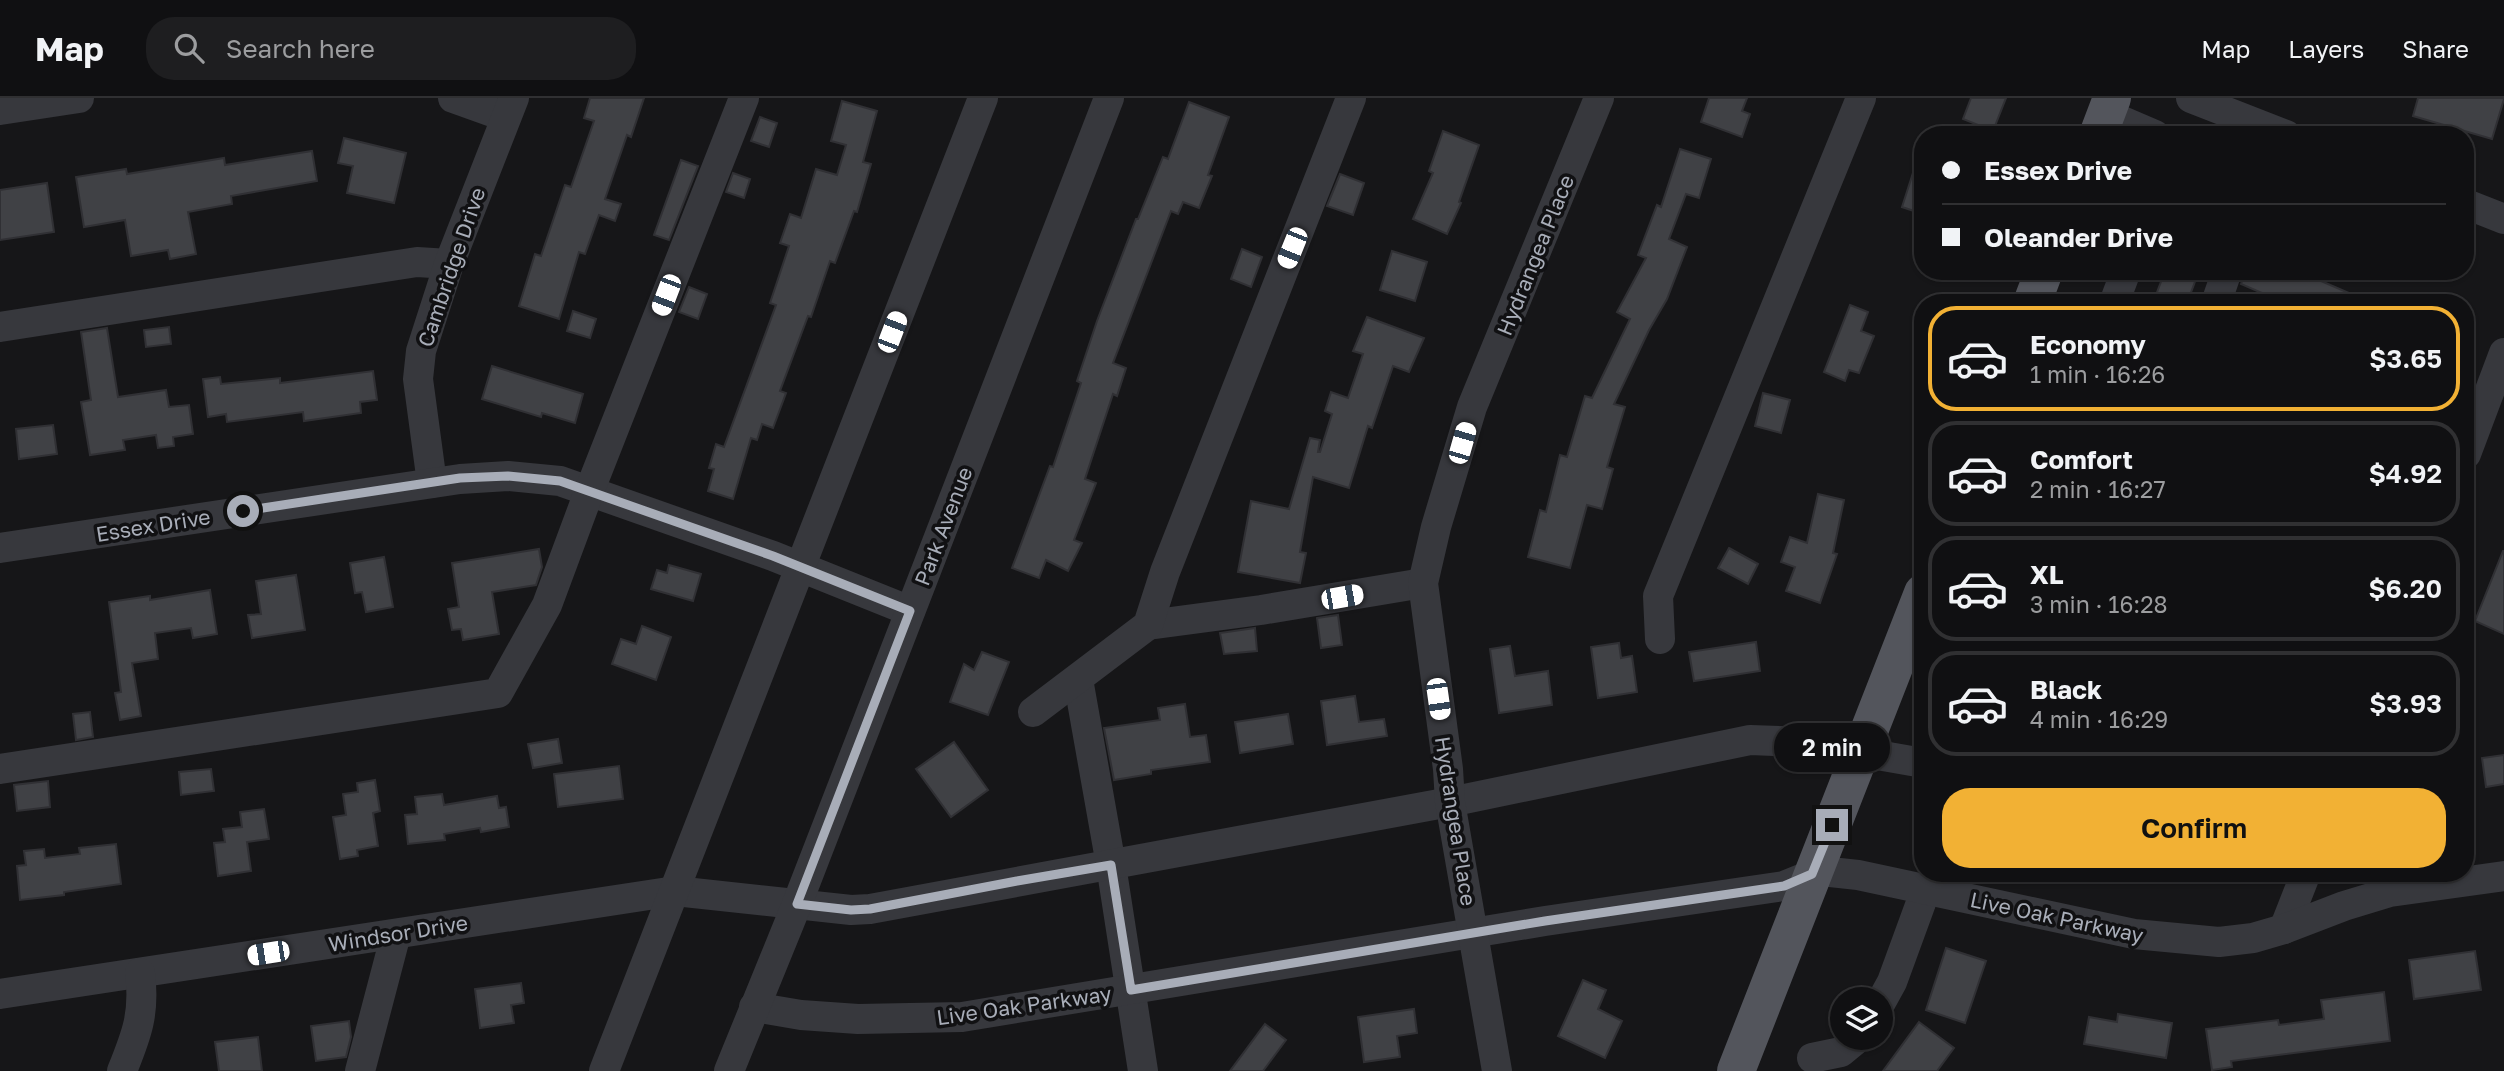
<!DOCTYPE html>
<html lang="en">
<head>
<meta charset="utf-8">
<style>
  :root { --surface:#101012; --page:#1e1e20; --text:#f1f3f6; --muted:#9c9d9f; --line:#303032; --accent:#f2b134 }
  body { margin:0; font-family:"Golos Text",sans-serif; background:var(--page); color:var(--text); height:100vh; display:flex; flex-direction:column; font-size:26px; white-space:nowrap }
  * { box-sizing:border-box; margin:0 }
  p { font-size:23px; color:var(--muted) }
  .icon { flex:none; width:38px; height:38px; fill:none; stroke:currentColor; stroke-width:2; stroke-linecap:round; stroke-linejoin:round }
  .map { position:relative; flex:1; overflow:hidden }
  .details { position:absolute; left:1914px; top:196px; width:560px; height:588px; display:flex; flex-direction:column; background:var(--surface); border-radius:28px; box-shadow:0 2px 5px #0004,0 0 0 2px var(--line) }
  .details>* { flex:none }
  .banner { position:absolute; left:1914px; top:28px; width:560px; height:154px; border-radius:28px; box-shadow:0 2px 5px #0004,0 0 0 2px var(--line); display:grid; align-content:center; height:154px; padding:0 28px; background:var(--surface) }
  .tools { position:absolute; left:1830px; top:889px; display:grid; gap:14px }
  .tools a { display:grid; place-items:center; width:63px; height:63px; border-radius:50%; background:var(--surface); box-shadow:0 2px 5px #0004,0 0 0 2px var(--line); font-size:35px }
  .end { position:absolute; width:32px; height:32px; margin:-16px; border:9px solid #a8adb8; background:#111; box-shadow:0 0 0 4px #111 }
  .from { border-radius:50% }
  .bubble { position:absolute; height:49px; border-radius:24px; background:var(--surface); box-shadow:0 2px 5px #0004,0 0 0 2px var(--line); font-size:23px; font-weight:600; line-height:49px; text-align:center }
  .car { position:absolute; width:21px; height:42px; margin:-21px -10px; border-radius:9px; box-shadow:0 0 5px 2px #0007; background:linear-gradient(#fff 24%,#345 0 40%,#fff 0 76%,#345 0 86%,#fff 0) }
  .banner b { display:flex; align-items:center; gap:24px; height:66px; font-size:26px }
  .banner b+b { border-top:2px solid var(--line) }
  .banner i { width:18px; height:18px; background:var(--text) }
  ul { padding:12px 0 0; list-style:none }
  li { display:flex; align-items:center; gap:21px; height:105px; margin:0 14px 10px; padding:0 14px; border:4px solid var(--line); border-radius:28px }
  li div { flex:1 }
  li b { display:block; font-size:26px }
  li em { font-style:normal; font-weight:600 }
  li.active { border-color:var(--accent) }
  li>.icon { width:63px; height:63px; stroke-width:1.5 }
  .primary-button { display:flex; gap:14px; margin-top:auto; padding:14px 28px }
  .primary-button a { flex:1; height:80px; border-radius:28px; background:var(--accent); color:#111; font-size:28px; font-weight:600; line-height:80px; text-align:center }
  header { display:flex; align-items:center; gap:42px; box-sizing:border-box; height:98px; padding:0 35px; background:var(--surface); border-bottom:2px solid var(--line) }
  header strong { font-size:33px }
  nav { display:flex; gap:38px; margin-inline-start:auto; font-size:24px }
  .search { width:490px; height:63px; background:var(--page); display:flex; align-items:center; gap:18px; box-sizing:border-box; padding:0 24px; border-radius:28px; color:var(--muted); font-size:26px }
  .map>svg:first-child { display:block }
  .building { fill:#404145; stroke:#303034; stroke-width:2 }
  .lines { fill:none; stroke-linecap:round; stroke-linejoin:round }
  .minor { stroke:#37383d; stroke-width:30 }
  .major { stroke:#53555c; stroke-width:38 }
  .route { stroke:#a8adb8; stroke-width:9 }
  .labels { text-anchor:middle; dominant-baseline:central; stroke-width:7; stroke-linejoin:round; paint-order:stroke }
  .street-label { font-size:21px; fill:#a8adb8; stroke:#111113 }
</style>
</head>
<body>
<header>
<strong>Map</strong>
<div class="search"><svg class="icon" aria-label="search" viewBox="0 0 24 24"><circle cx="10" cy="10" r="6"/><path d="M15 15l6 6"/></svg>Search here</div>
<nav><a>Map</a><a>Layers</a><a>Share</a></nav>
</header>
<div class="map">
<svg width="2504" height="973" viewBox="0 0 2504 973">
  <rect width="100%" height="100%" fill="#161618"/>
  <g class="building">
    <polygon points="590,0 644,0 631,39 627,37 605,101 621,106 615,123 599,117 585,156 579,154 559,221 519,208 535,156 541,158 565,87 571,89 594,23 584,20"/>
    <polygon points="1709,0 1747,0 1742,13 1750,16 1742,39 1701,24"/>
    <polygon points="1971,0 2006,0 1993,33 1963,21"/>
    <polygon points="2418,0 2504,0 2504,1 2492,41 2413,18"/>
    <polygon points="842,3 877,13 863,64 871,66 857,114 854,113 835,165 830,163 811,219 808,218 780,293 786,295 773,330 762,326 757,342 751,340 733,401 708,393 714,371 709,370 716,346 724,349 776,207 770,205 789,148 780,145 790,116 801,120 816,71 837,77 846,47 831,43"/>
    <polygon points="1189,4 1229,19 1208,77 1212,78 1199,110 1183,104 1178,116 1171,113 1113,265 1126,270 1117,298 1113,296 1085,381 1096,385 1074,442 1082,445 1068,473 1046,462 1039,480 1012,470 1050,368 1053,369 1081,285 1077,283 1097,223 1136,121 1138,121 1163,59 1168,61"/>
    <polygon points="760,19 777,25 769,49 751,43"/>
    <polygon points="1443,33 1479,47 1459,104 1461,105 1447,136 1413,121 1433,75 1429,73"/>
    <polygon points="344,40 406,55 394,105 347,95 353,68 338,65"/>
    <polygon points="1680,51 1711,61 1699,100 1686,96 1669,141 1687,149 1667,201 1649,232 1614,306 1625,309 1607,369 1613,371 1602,411 1587,407 1570,470 1528,459 1540,412 1546,414 1560,357 1567,359 1585,298 1592,300 1630,221 1617,214 1646,160 1638,157 1657,107 1661,109"/>
    <polygon points="312,53 317,83 231,98 232,106 188,114 196,156 170,161 168,152 131,158 125,122 84,129 76,79 126,71 127,76 224,60 225,67"/>
    <polygon points="1920,53 1923,53 1923,116 1902,109"/>
    <polygon points="681,62 698,68 669,142 654,137"/>
    <polygon points="733,75 750,81 744,100 726,94"/>
    <polygon points="1340,76 1364,85 1353,117 1327,108"/>
    <polygon points="47,85 54,134 0,142 0,92"/>
    <polygon points="1242,151 1262,159 1251,189 1231,181"/>
    <polygon points="1392,153 1427,164 1415,203 1380,192"/>
    <polygon points="2165,173 2199,173 2187,205 2153,205"/>
    <polygon points="2246,173 2298,173 2372,205 2285,205 2241,186"/>
    <polygon points="689,189 707,196 698,221 679,214"/>
    <polygon points="1850,207 1868,214 1861,233 1874,238 1859,275 1849,272 1845,283 1824,274"/>
    <polygon points="573,213 596,221 590,240 567,233"/>
    <polygon points="1367,219 1424,240 1409,274 1393,268 1372,330 1368,328 1349,390 1313,379 1300,454 1306,455 1300,485 1238,474 1251,403 1289,411 1310,340 1320,342 1318,354 1320,354 1332,316 1325,313 1331,294 1348,300 1363,256 1353,253"/>
    <polygon points="169,229 171,246 146,249 144,232"/>
    <polygon points="107,230 118,299 166,292 169,309 189,307 193,336 173,339 174,348 158,350 156,337 123,342 125,352 90,357 81,304 91,302 81,234"/>
    <polygon points="492,268 583,296 575,325 542,315 541,319 482,301"/>
    <polygon points="373,273 377,302 360,304 361,315 304,323 303,314 227,324 226,316 208,319 203,281 220,279 221,286 280,280 280,285"/>
    <polygon points="1763,295 1790,302 1781,335 1755,328"/>
    <polygon points="53,327 57,356 19,361 16,331"/>
    <polygon points="1818,396 1844,402 1833,455 1837,456 1820,505 1786,493 1795,469 1781,464 1790,439 1807,445"/>
    <polygon points="1729,450 1758,466 1748,486 1718,470"/>
    <polygon points="539,451 542,469 536,487 492,494 499,536 463,542 461,531 452,532 448,511 459,509 452,465"/>
    <polygon points="2503,453 2504,453 2504,536 2475,523"/>
    <polygon points="384,459 393,509 366,514 362,494 355,495 350,465"/>
    <polygon points="669,467 701,476 693,503 651,491 657,472 667,475"/>
    <polygon points="296,477 305,532 252,540 248,517 261,516 256,483"/>
    <polygon points="210,492 217,536 193,540 191,530 155,535 158,561 132,565 141,618 120,622 115,595 121,594 109,504 150,498 150,502"/>
    <polygon points="1338,517 1342,547 1321,550 1317,520"/>
    <polygon points="642,528 671,539 656,582 612,566 621,541 636,546"/>
    <polygon points="1255,530 1257,553 1224,556 1220,535"/>
    <polygon points="1756,544 1760,573 1694,583 1689,554"/>
    <polygon points="1619,545 1621,560 1632,558 1637,594 1598,600 1591,549"/>
    <polygon points="1510,548 1515,578 1548,573 1552,607 1499,615 1490,551"/>
    <polygon points="982,554 1009,564 988,617 950,604 964,566 974,572"/>
    <polygon points="1355,598 1359,624 1384,621 1387,638 1327,647 1321,603"/>
    <polygon points="1185,606 1190,639 1206,637 1210,664 1151,672 1151,676 1114,682 1104,630 1160,622 1158,610"/>
    <polygon points="90,614 93,639 76,642 73,616"/>
    <polygon points="1288,616 1293,646 1240,655 1235,624"/>
    <polygon points="558,641 562,665 533,670 528,646"/>
    <polygon points="954,644 988,692 951,719 916,671"/>
    <polygon points="2504,657 2504,686 2486,689 2482,660"/>
    <polygon points="619,668 623,701 558,709 554,676"/>
    <polygon points="211,671 214,693 181,697 179,674"/>
    <polygon points="375,682 380,713 373,715 378,748 357,752 358,758 340,761 333,719 346,717 343,696 358,694 357,685"/>
    <polygon points="48,683 50,709 17,713 14,687"/>
    <polygon points="442,696 444,707 497,698 499,710 506,709 509,729 481,734 480,730 444,736 445,742 408,746 405,717 417,716 415,699"/>
    <polygon points="264,711 269,741 247,744 251,773 218,778 214,745 225,744 223,731 242,729 240,714"/>
    <polygon points="116,746 121,786 64,794 64,797 20,802 17,768 26,767 24,753 44,751 45,760 80,756 79,750"/>
    <polygon points="1946,850 1986,863 1965,925 1926,912"/>
    <polygon points="2475,853 2481,892 2414,901 2409,862"/>
    <polygon points="1583,882 1606,892 1598,911 1622,923 1605,960 1558,938"/>
    <polygon points="521,885 524,905 511,907 514,925 480,930 475,891"/>
    <polygon points="2384,894 2390,943 2231,963 2232,969 2212,972 2206,931 2278,922 2279,927 2324,921 2321,902"/>
    <polygon points="1414,911 1417,935 1397,938 1400,959 1364,964 1358,919"/>
    <polygon points="2118,916 2172,925 2166,960 2084,946 2089,919 2117,924"/>
    <polygon points="349,923 351,939 346,959 316,963 311,928"/>
    <polygon points="1919,924 1954,950 1937,973 1883,973"/>
    <polygon points="1265,926 1286,942 1263,973 1230,973"/>
    <polygon points="258,939 262,973 219,973 215,944"/>
  </g>
  <g class="lines">
    <g class="minor">
      <polyline points="453,0 506,19"/>
      <polyline points="2191,0 2286,37"/>
      <polyline points="0,12 79,0"/>
      <polyline points="2106,16 2155,37"/>
      <polyline points="2466,106 2504,121"/>
      <polyline points="2114,205 2126,173"/>
      <polyline points="2216,205 2227,173"/>
      <polyline points="0,229 417,164 449,166"/>
      <polyline points="2466,356 2504,255"/>
      <polyline points="432,385 418,281 421,253 449,166 514,0"/>
      <polyline points="0,450 460,381 508,378 560,383 773,458 910,513"/>
      <polyline points="1148,527 1261,512 1423,485"/>
      <polyline points="1660,541 1658,498 1861,0"/>
      <polyline points="1078,581 1111,767 1143,973"/>
      <polyline points="1033,614 1148,527 1165,474 1351,0"/>
      <polyline points="0,671 498,595 547,507 589,394 744,0"/>
      <polyline points="2284,831 2306,775"/>
      <polyline points="0,896 675,793 851,812 870,811 1450,704 1750,642 1803,644 1923,665"/>
      <polyline points="1881,904 1892,884 1926,791"/>
      <polyline points="754,909 801,917 858,921 962,919 1545,823 1784,788 1821,773 1858,777 2134,836 2219,844 2253,840 2284,831 2344,808 2390,794 2504,778"/>
      <polyline points="1812,960 1841,954 1858,940"/>
      <path d="M 122,973 C 137,936 145,915 140,875"/>
      <polyline points="360,973 396,836"/>
      <polyline points="604,973 983,0"/>
      <polyline points="729,973 797,806 1109,0"/>
      <polyline points="1497,973 1450,704 1448,671 1423,485 1436,429 1472,309 1599,0"/>
    </g>
    <g class="major">
      <polyline points="2098,37 2112,0"/>
      <polyline points="2032,205 2044,173"/>
      <polyline points="1736,973 1923,495"/>
    </g>
  </g>
  <g class="lines">
    <polyline class="route" points="243,413 460,380 508,378 560,383 773,458 910,513 797,806 851,812 870,811 1017,783 1111,767 1131,892 1545,823 1784,788 1812,776 1832,727"/>
  </g>
  <g class="labels">
    <g class="street-label">
      <text transform="translate(1535 157) rotate(-68)">Hydrangea Place</text>
      <text transform="translate(451 169) rotate(-71)">Cambridge Drive</text>
      <text transform="translate(153 427) rotate(-9)">Essex Drive</text>
      <text transform="translate(943 428) rotate(-69)">Park Avenue</text>
      <text transform="translate(1456 723) rotate(81)">Hydrangea Place</text>
      <text transform="translate(2057 819) rotate(12)">Live Oak Parkway</text>
      <text transform="translate(398 835) rotate(-9)">Windsor Drive</text>
      <text transform="translate(1024 907) rotate(-8)">Live Oak Parkway</text>
    </g>
  </g>
</svg>
<div class="tools">
<a><svg class="icon" aria-label="layers" viewBox="0 0 24 24"><path d="M12 4l9 5-9 5-9-5zM3 14l9 5 9-5"/></svg></a>
</div>
<i class="end from" style="left:243px;top:413px"></i>
<i class="end" style="left:1832px;top:727px"></i>
<div class="bubble" style="left:1774px;top:625px;width:116px">2 min</div>
<i class="car" style="left:1292px;top:150px;rotate:202deg"></i>
<i class="car" style="left:666px;top:197px;rotate:201deg"></i>
<i class="car" style="left:892px;top:234px;rotate:21deg"></i>
<i class="car" style="left:1462px;top:345px;rotate:16deg"></i>
<i class="car" style="left:1342px;top:499px;rotate:80deg"></i>
<i class="car" style="left:1438px;top:601px;rotate:172deg"></i>
<i class="car" style="left:268px;top:855px;rotate:261deg"></i>
<div class="banner">
<b><i class="from"></i>Essex Drive</b>
<b><i></i>Oleander Drive</b>
</div>
<section class="details">
<ul>
<li class="active"><svg class="icon" aria-label="car" viewBox="0 0 24 24"><path d="M5 17H2v-5l4-1 3-4h7l3 4 3 1v5h-3M9 17h6M6 11h13"/><circle cx="7" cy="17" r="2"/><circle cx="17" cy="17" r="2"/></svg><div><b>Economy</b><p>1 min · 16:26</p></div><em>$3.65</em></li>
<li><svg class="icon" aria-label="car" viewBox="0 0 24 24"><path d="M5 17H2v-5l4-1 3-4h7l3 4 3 1v5h-3M9 17h6M6 11h13"/><circle cx="7" cy="17" r="2"/><circle cx="17" cy="17" r="2"/></svg><div><b>Comfort</b><p>2 min · 16:27</p></div><em>$4.92</em></li>
<li><svg class="icon" aria-label="car" viewBox="0 0 24 24"><path d="M5 17H2v-5l4-1 3-4h7l3 4 3 1v5h-3M9 17h6M6 11h13"/><circle cx="7" cy="17" r="2"/><circle cx="17" cy="17" r="2"/></svg><div><b>XL</b><p>3 min · 16:28</p></div><em>$6.20</em></li>
<li><svg class="icon" aria-label="car" viewBox="0 0 24 24"><path d="M5 17H2v-5l4-1 3-4h7l3 4 3 1v5h-3M9 17h6M6 11h13"/><circle cx="7" cy="17" r="2"/><circle cx="17" cy="17" r="2"/></svg><div><b>Black</b><p>4 min · 16:29</p></div><em>$3.93</em></li>
</ul>
<div class="primary-button"><a>Confirm</a></div>
</section>
</div>
</body>
</html>
